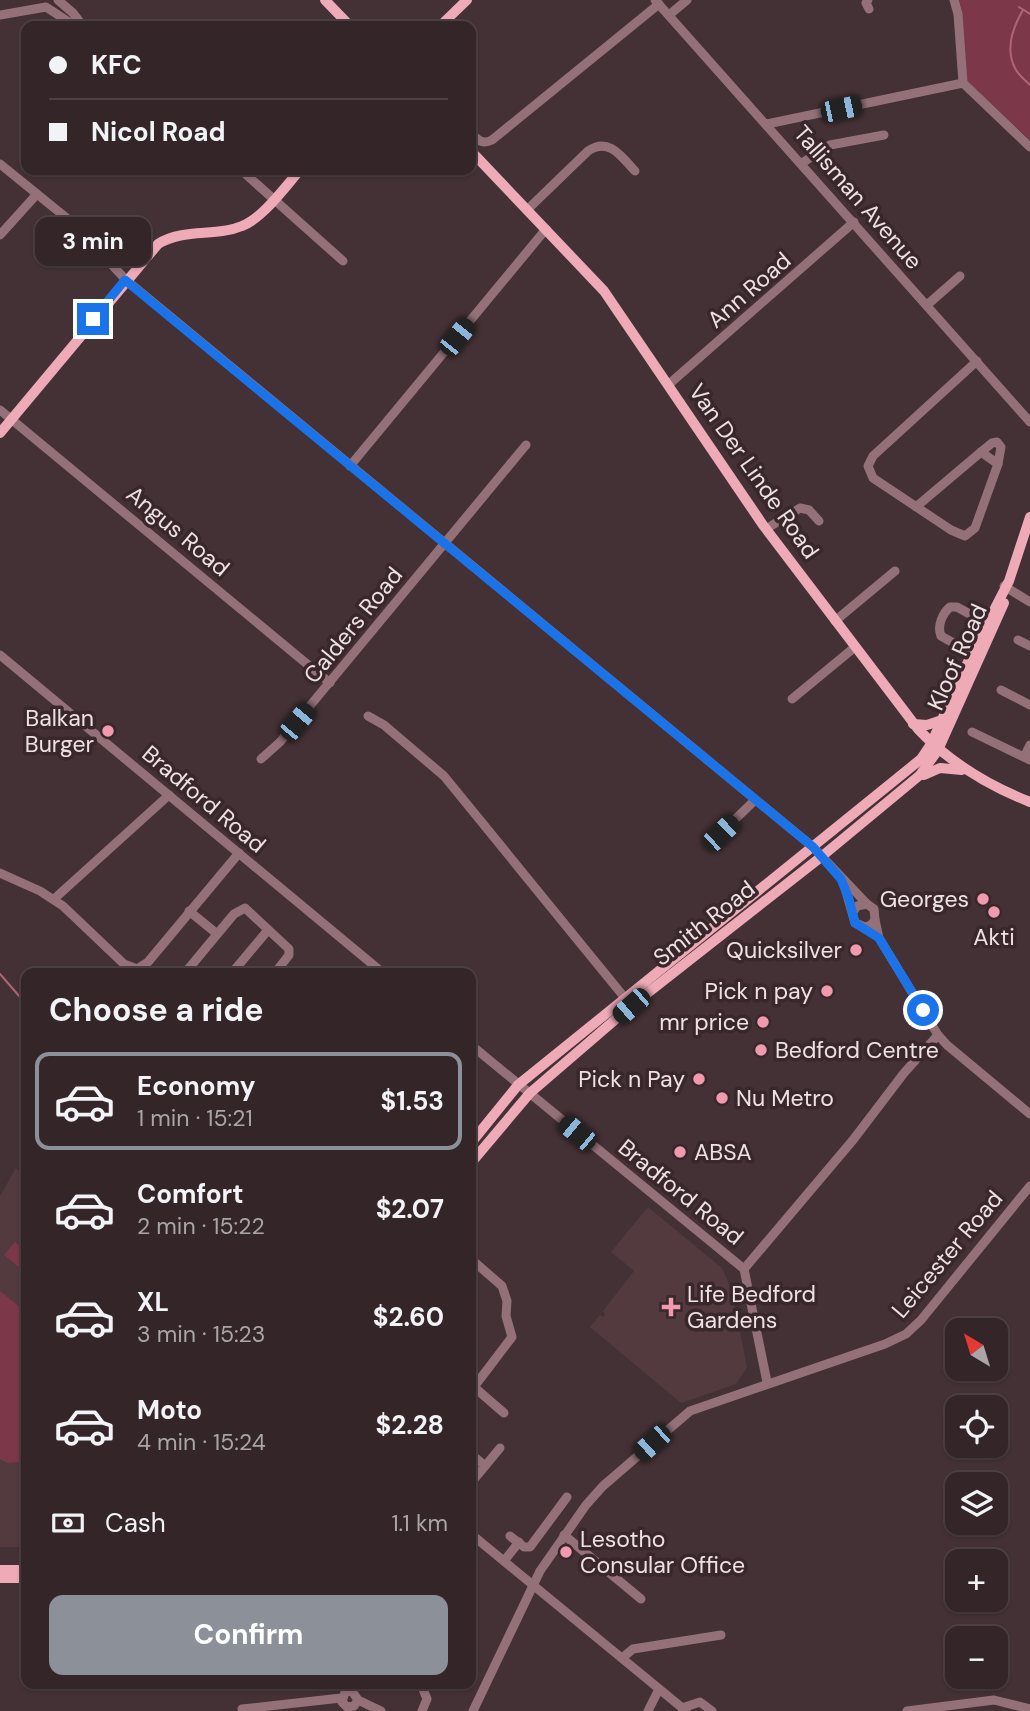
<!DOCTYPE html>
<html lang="en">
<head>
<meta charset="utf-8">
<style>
  :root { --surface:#332528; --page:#3b2d30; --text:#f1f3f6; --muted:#a9a5a8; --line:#4e4245; --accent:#8c9099 }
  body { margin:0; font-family:"DM Sans",sans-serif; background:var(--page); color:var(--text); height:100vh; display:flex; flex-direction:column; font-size:26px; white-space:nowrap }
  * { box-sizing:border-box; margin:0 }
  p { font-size:23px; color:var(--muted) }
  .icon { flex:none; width:38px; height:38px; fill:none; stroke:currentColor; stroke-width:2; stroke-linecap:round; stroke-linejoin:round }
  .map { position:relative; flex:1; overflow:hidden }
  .panel { position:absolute; left:21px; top:968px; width:455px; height:721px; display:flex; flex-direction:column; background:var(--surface); border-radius:14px; box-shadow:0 2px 5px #0004,0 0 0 2px var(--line) }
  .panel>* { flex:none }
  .banner { position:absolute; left:21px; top:21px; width:455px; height:154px; border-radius:14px; box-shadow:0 2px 5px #0004,0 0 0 2px var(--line); display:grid; align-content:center; height:154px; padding:0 28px; background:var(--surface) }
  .needle { width:46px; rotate:322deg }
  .tools { position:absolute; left:945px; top:1318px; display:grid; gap:14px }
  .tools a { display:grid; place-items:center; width:63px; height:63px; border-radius:14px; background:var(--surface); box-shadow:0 2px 5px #0004,0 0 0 2px var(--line); font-size:35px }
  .end { position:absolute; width:32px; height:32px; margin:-16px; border:9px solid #1a73e8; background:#fff; box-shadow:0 0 0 4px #fff }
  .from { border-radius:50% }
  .bubble { position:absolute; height:49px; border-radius:14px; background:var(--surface); box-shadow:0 2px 5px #0004,0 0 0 2px var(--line); font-size:23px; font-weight:700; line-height:49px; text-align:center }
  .car { position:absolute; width:21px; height:42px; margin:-21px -10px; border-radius:9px; box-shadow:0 0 5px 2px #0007; background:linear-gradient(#222 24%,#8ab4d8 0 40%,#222 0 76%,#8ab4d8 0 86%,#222 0) }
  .banner b { display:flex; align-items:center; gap:24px; height:66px; font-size:26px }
  .banner b+b { border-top:2px solid var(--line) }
  .banner i { width:18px; height:18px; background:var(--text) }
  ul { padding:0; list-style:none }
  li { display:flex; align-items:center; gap:21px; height:98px; margin:0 14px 10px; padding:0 14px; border:4px solid transparent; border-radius:14px }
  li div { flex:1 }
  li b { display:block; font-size:26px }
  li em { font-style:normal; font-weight:700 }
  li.current { border-color:var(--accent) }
  li>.icon { width:63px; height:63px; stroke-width:1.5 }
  h2 { padding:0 28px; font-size:32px; line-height:84px }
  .pay { display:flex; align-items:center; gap:18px; height:77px; padding:0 28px; font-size:26px }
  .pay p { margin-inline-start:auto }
  .cta { display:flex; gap:14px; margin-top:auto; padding:14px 28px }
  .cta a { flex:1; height:80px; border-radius:14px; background:var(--accent); color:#fff; font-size:28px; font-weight:700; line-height:80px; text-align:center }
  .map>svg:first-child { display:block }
  .built { fill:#533a3f }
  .green { fill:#7c3849 }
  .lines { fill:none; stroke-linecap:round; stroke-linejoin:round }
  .stream { stroke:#b06576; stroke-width:2 }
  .minor { stroke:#947178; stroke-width:9 }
  .major { stroke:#efaab8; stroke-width:10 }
  .route { stroke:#1a73e8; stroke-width:9 }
  .poi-dot { fill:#f29aad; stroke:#39272b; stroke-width:2.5 }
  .labels { text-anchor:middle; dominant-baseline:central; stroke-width:7; stroke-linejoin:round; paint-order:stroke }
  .street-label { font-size:23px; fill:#ede1e3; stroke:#39272b }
  .poi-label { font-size:23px; fill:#ede1e3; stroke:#39272b; text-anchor:end }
</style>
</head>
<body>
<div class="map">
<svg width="1030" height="1711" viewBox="0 0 1030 1711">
  <rect width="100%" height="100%" fill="#443135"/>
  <g class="built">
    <polygon points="16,1168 26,1177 26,1547 0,1547 0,1196"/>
    <polygon points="648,1207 722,1268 732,1291 747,1367 736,1384 681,1403 590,1327 600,1315 603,1317 605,1314 603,1311 634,1271 611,1252"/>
  </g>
  <g class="green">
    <polygon points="958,0 1030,0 1030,140 967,81"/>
    <polygon points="15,1242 26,1252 26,1273 4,1255"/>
    <polygon points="0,1291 26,1312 26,1461 8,1463 0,1459"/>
  </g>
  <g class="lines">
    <g class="stream">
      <polyline points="1019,7 1030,14"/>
      <path d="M 1023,10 C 1013,27 1005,49 1015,68 C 1018,75 1025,80 1030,85"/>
      <polyline points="0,974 26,1004"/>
    </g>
    <g class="minor">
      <polyline points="58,0 73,13 83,26"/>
      <polyline points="655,0 1030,422"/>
      <polyline points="868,0 866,3 869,9"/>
      <polyline points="954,0 958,14 963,83 1030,147"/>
      <polyline points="0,15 46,7 75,26"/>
      <polyline points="669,15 687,0"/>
      <polyline points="767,124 963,83"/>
      <path d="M 471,133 C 478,140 482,145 492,140 L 659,4"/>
      <polyline points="802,163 830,145 884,135"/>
      <polyline points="0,164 74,224 126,280 813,847 867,904"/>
      <polyline points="241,170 343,261"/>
      <path d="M 528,209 L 588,151 C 609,137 621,156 635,171"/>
      <polyline points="0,235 37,194"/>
      <polyline points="927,305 960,276"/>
      <polyline points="668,385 854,222"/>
      <polyline points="0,410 330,683"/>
      <polyline points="981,452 998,464"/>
      <polyline points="350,466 546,229"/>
      <polyline points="916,507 981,452 992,443 997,442 1001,447 998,464 975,528 965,536 951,530 873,478 868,466 873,456 977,361"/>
      <polyline points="766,529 800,508 809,510 819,521"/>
      <polyline points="1004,586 1030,602"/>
      <polyline points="835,621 895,571"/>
      <polyline points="1018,640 1030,646"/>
      <polyline points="0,655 383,973"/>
      <path d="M 975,655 L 941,636 C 937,626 942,614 950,607 L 957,607 L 993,627"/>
      <polyline points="1001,690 1030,705"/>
      <polyline points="792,699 855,647"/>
      <polyline points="368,716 384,725 444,776 629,1003"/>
      <polyline points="972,732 1030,760"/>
      <polyline points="1024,757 1030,745"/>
      <polyline points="261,759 280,742 526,445"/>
      <polyline points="721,833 755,800"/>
      <polyline points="0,873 40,891 63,906 124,964 137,969 148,962 239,853"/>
      <polyline points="844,884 855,923 865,927 871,925 875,920 874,909 867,904 857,906 853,912"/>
      <polyline points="54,899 169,795"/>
      <polyline points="189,911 216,933"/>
      <polyline points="875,920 879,938 938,1035 947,1045 1030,1114"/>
      <polyline points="185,973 234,914 245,908 289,949 289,955 275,973"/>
      <polyline points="232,973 268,930"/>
      <polyline points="471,1045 744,1269 767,1382"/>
      <polyline points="471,1259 502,1286 507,1301 506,1316 512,1337 474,1387 504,1413"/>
      <polyline points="744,1269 853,1140 904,1073 938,1035"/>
      <polyline points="471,1424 472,1423"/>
      <polyline points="471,1454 485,1466"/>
      <polyline points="471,1483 500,1448"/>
      <polyline points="471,1534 686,1711"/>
      <polyline points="564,1535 641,1599"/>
      <polyline points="510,1536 524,1547 530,1547 567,1497"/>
      <polyline points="504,1561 519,1542"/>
      <polyline points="622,1658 633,1649 721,1635"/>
      <polyline points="421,1684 427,1699 422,1711"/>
      <polyline points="358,1700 354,1706 347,1707 342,1702 345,1692 352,1691 358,1700 381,1711"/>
      <polyline points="682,1708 700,1702 712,1711"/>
      <polyline points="242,1709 341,1698"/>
      <polyline points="473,1711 540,1571 586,1505 603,1486 690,1411 885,1344 906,1334 921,1320 1030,1186"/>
      <polyline points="648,1711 659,1689"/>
      <polyline points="907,1711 994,1700 1030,1709"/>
    </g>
    <g class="major">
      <polyline points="325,0 350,26"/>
      <polyline points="440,26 467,0"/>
      <path d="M 471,151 L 604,291 L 763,525 L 918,729 C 950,763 987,785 1030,802"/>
      <path d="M 0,433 L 158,244 C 183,228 216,237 242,226 C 263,218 285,187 300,170"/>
      <polyline points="913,724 927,725 942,720"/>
      <polyline points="924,775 940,768 962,770"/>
      <polyline points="471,1143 518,1085 921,759 931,744 972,653 1009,581 1030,517"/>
      <polyline points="471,1163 530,1093 631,1006 821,857 920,775 938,750 1004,603"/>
      <polyline points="0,1570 26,1570"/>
      <polyline points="0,1578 26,1578"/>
    </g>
  </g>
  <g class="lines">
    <polyline class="route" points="93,319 125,280 813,847 841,879 849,899 855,923 879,938 923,1010"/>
  </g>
  <g class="poi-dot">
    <circle cx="108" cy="731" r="7"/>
    <circle cx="983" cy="899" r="7"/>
    <circle cx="994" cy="912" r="7"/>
    <circle cx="856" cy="950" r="7"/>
    <circle cx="827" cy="991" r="7"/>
    <circle cx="763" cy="1022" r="7"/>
    <circle cx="761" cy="1050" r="7"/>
    <circle cx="699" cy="1079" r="7"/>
    <circle cx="722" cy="1098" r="7"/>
    <circle cx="680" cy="1152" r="7"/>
    <path d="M667.5 1296.5h7v7h7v7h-7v7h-7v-7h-7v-7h7z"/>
    <circle cx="566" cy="1552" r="7"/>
  </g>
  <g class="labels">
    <g class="street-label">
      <text transform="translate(858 197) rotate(49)">Tallisman Avenue</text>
      <text transform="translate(749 290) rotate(-41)">Ann Road</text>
      <text transform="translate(754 471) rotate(55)">Van Der Linde Road</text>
      <text transform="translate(178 531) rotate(40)">Angus Road</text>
      <text transform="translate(353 625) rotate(-51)">Calders Road</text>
      <text transform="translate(957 657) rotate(-66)">Kloof Road</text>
      <text transform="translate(204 799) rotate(40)">Bradford Road</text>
      <text transform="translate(704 923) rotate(-38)">Smith Road</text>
      <text transform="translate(681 1192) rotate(39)">Bradford Road</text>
      <text transform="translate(947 1254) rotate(-50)">Leicester Road</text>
    </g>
    <g class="poi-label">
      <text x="94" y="718">Balkan<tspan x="94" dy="26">Burger</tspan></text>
      <text x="969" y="899">Georges</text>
      <text x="994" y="937" text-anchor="middle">Akti</text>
      <text x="842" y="950">Quicksilver</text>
      <text x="813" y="991">Pick n pay</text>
      <text x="749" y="1022">mr price</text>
      <text x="775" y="1050" text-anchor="start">Bedford Centre</text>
      <text x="685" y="1079">Pick n Pay</text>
      <text x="736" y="1098" text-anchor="start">Nu Metro</text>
      <text x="694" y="1152" text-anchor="start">ABSA</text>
      <text x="687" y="1294" text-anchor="start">Life Bedford<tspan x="687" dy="26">Gardens</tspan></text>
      <text x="580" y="1539" text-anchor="start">Lesotho<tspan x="580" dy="26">Consular Office</tspan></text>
    </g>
  </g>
</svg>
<div class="tools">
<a><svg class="needle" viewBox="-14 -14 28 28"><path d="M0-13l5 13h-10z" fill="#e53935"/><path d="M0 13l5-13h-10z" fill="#a9a5a8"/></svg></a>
<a><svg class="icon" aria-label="locate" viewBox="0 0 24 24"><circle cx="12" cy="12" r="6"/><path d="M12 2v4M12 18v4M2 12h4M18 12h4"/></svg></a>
<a><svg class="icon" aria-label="layers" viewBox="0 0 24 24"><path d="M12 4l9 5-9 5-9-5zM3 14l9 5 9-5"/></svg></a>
<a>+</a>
<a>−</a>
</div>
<i class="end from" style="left:923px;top:1010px"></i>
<i class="end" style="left:93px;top:319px"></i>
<div class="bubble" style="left:35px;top:217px;width:116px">3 min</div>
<i class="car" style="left:841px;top:109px;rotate:78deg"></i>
<i class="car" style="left:457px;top:337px;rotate:39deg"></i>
<i class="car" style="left:297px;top:722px;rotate:40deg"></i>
<i class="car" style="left:721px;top:833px;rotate:46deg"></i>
<i class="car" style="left:631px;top:1006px;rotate:229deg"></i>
<i class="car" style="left:577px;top:1133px;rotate:310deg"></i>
<i class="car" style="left:652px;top:1443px;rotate:228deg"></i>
<div class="banner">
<b><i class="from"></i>KFC</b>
<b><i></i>Nicol Road</b>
</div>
<section class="panel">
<h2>Choose a ride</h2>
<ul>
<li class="current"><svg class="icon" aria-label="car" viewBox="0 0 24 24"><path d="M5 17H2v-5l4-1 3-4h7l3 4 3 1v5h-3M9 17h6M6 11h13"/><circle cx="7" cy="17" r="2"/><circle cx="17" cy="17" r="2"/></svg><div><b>Economy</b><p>1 min · 15:21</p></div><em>$1.53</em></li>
<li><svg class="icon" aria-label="car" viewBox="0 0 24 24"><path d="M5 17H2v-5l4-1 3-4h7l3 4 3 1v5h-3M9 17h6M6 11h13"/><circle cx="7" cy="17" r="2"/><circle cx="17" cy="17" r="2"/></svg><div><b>Comfort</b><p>2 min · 15:22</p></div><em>$2.07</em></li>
<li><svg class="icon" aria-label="car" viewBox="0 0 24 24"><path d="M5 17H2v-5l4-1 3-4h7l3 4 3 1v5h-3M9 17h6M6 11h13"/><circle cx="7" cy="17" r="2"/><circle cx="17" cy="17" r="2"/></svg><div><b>XL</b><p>3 min · 15:23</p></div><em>$2.60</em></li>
<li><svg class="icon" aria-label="car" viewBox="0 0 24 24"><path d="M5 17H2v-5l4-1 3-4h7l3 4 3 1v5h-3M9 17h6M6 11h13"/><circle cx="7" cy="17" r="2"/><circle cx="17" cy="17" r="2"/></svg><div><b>Moto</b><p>4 min · 15:24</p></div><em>$2.28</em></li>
</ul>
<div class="pay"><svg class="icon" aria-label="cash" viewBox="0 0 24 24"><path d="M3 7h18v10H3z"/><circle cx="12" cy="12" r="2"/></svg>Cash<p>1.1 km</p></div>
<div class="cta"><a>Confirm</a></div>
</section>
</div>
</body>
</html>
